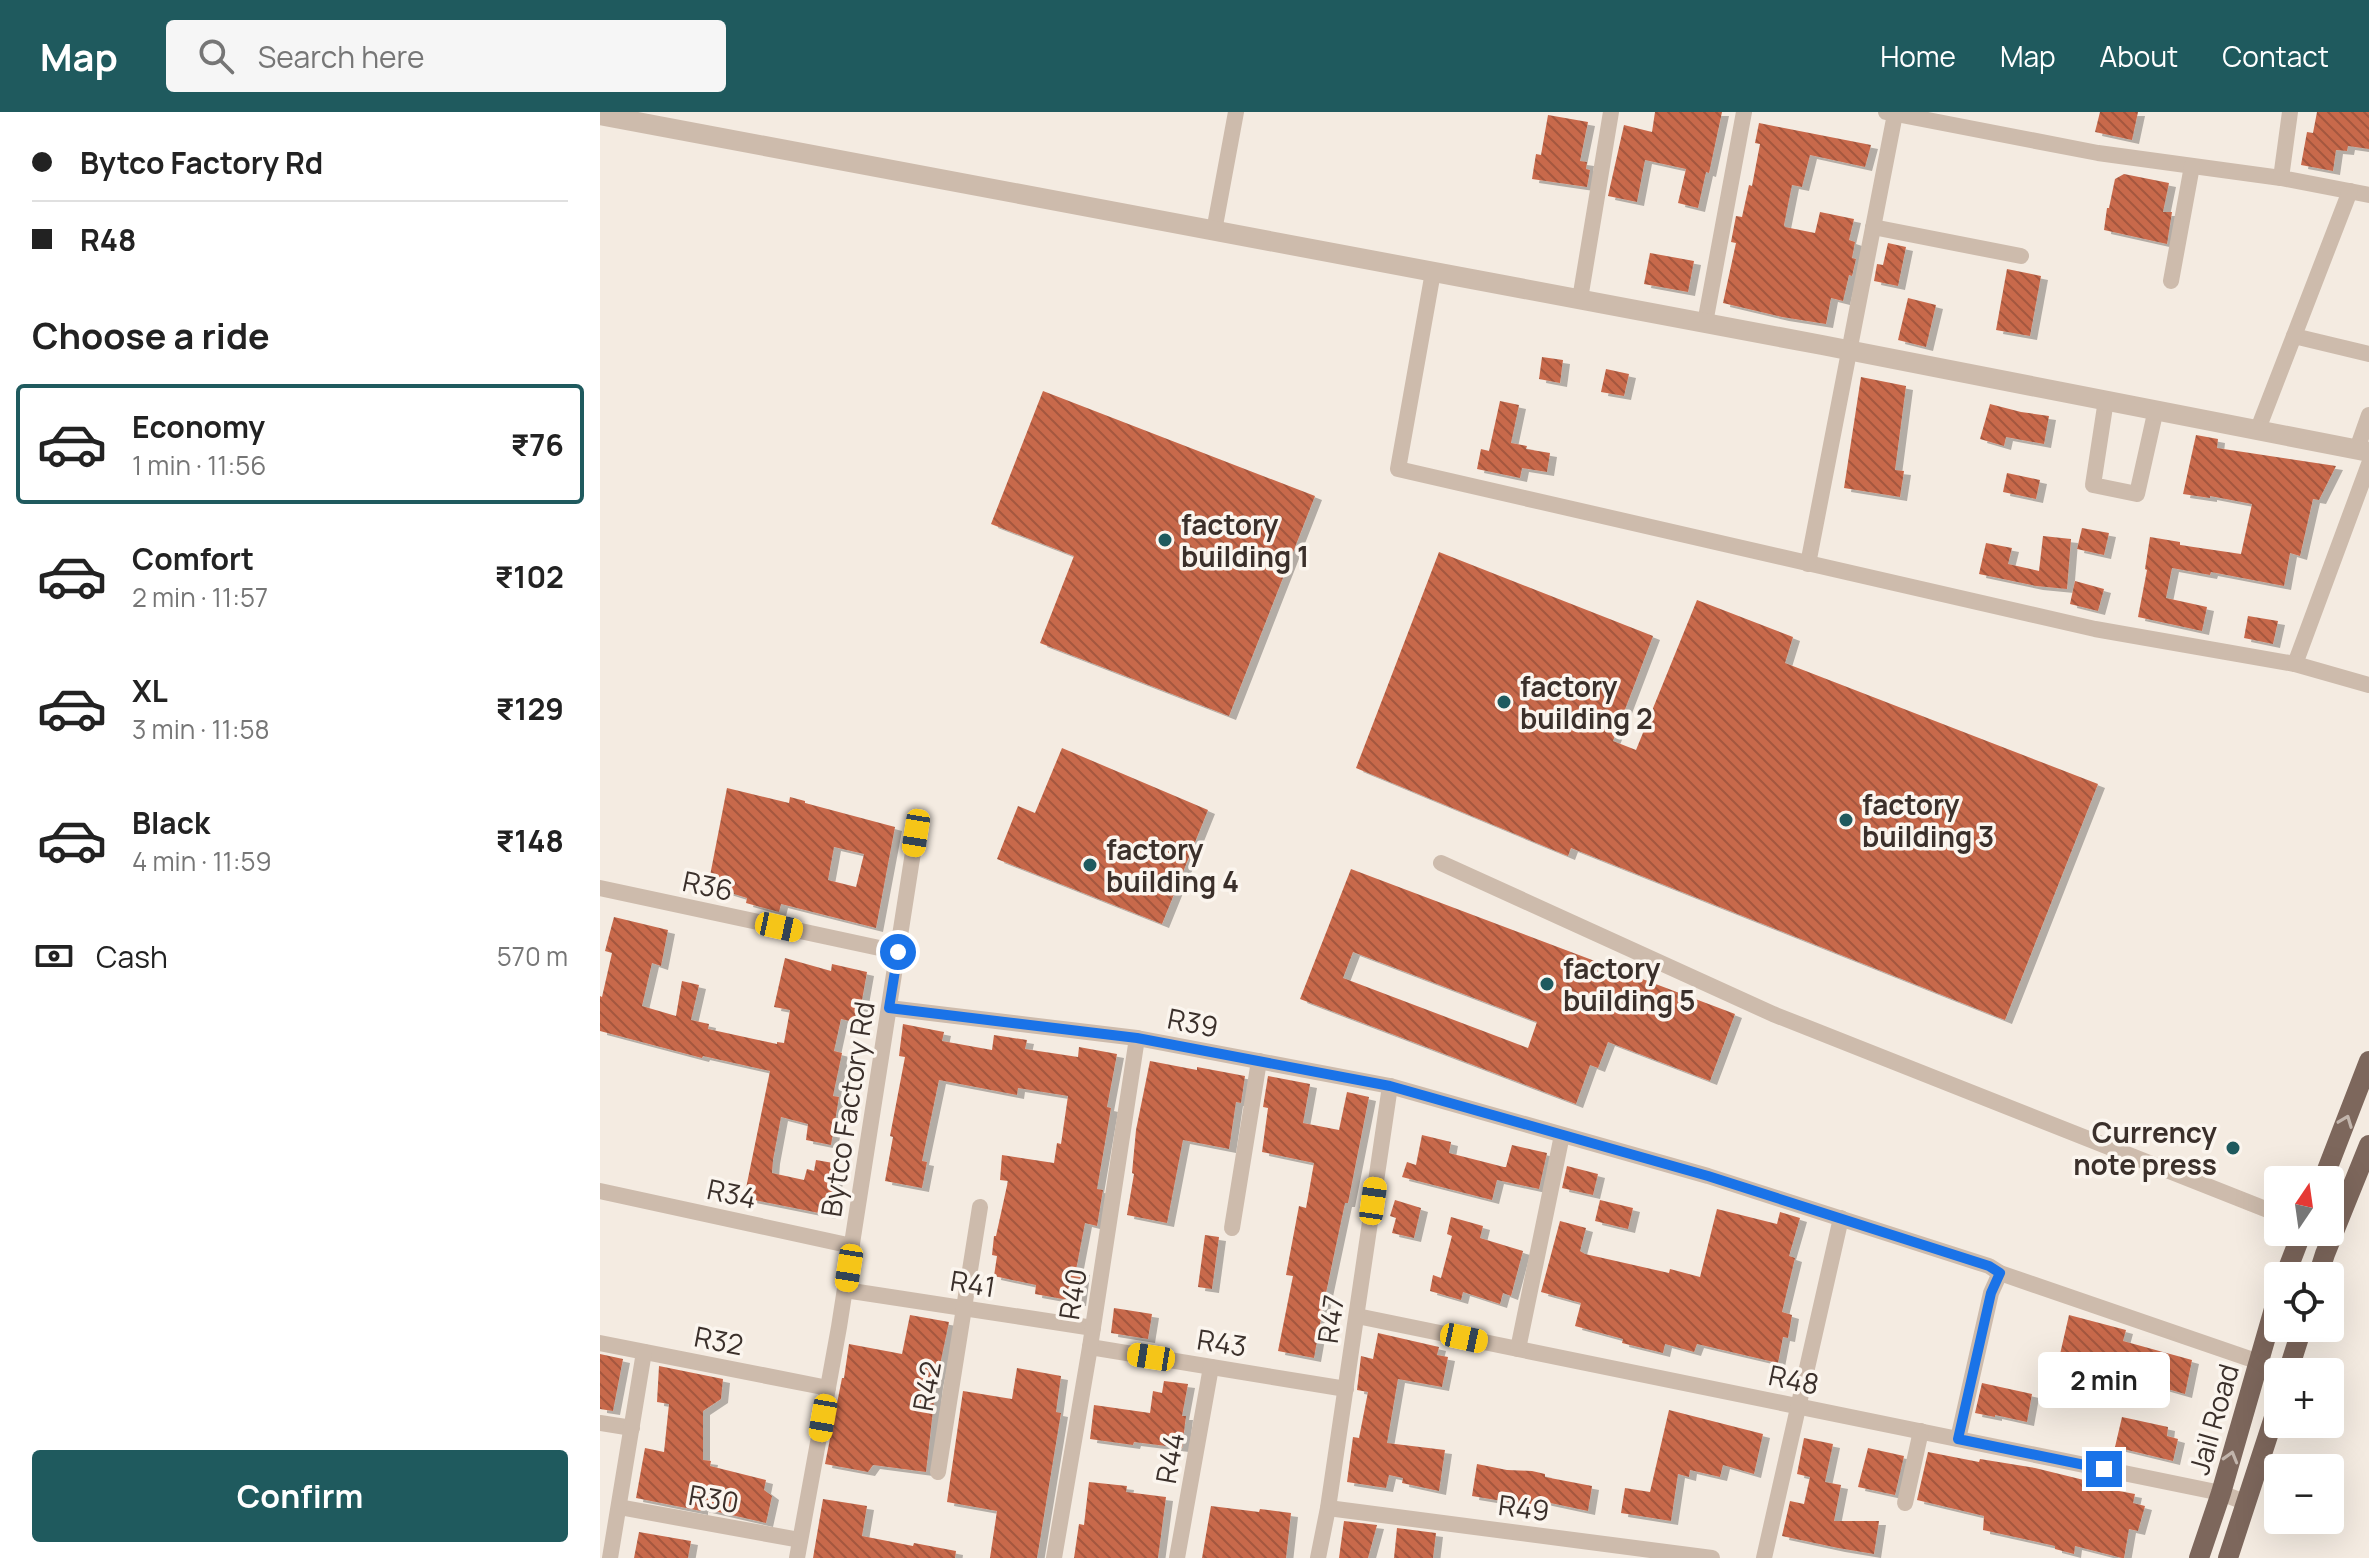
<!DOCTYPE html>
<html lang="en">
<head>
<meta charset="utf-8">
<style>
  :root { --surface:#fff; --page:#f6f6f6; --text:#222; --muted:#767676; --line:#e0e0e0; --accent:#1f5a5e }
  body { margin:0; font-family:Manrope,sans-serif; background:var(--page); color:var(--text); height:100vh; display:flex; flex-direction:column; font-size:30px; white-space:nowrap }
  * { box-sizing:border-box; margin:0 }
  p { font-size:26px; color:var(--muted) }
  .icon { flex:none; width:44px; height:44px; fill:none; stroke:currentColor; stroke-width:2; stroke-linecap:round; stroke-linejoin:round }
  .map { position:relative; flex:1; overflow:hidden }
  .panel { display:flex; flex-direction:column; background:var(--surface); width:600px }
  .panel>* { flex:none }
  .banner { display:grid; align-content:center; height:176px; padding:0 32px; background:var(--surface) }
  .needle { width:52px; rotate:13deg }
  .fabs { position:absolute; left:1664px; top:1054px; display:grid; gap:16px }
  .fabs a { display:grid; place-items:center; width:80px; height:80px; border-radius:8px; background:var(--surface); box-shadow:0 8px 32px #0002; font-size:40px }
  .end { position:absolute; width:36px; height:36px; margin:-18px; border:10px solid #1a73e8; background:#fff; box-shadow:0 0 0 4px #fff }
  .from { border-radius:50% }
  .bubble { position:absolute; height:56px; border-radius:8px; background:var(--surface); box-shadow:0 8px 32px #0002; font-size:26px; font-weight:700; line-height:56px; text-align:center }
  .car { position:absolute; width:24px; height:48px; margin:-24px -12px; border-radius:10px; box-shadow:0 0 6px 2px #0007; background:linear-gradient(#f5c518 24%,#345 0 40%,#f5c518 0 76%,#345 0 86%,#f5c518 0) }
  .banner b { display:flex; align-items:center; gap:28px; height:76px; font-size:30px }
  .banner b+b { border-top:2px solid var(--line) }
  .banner i { width:20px; height:20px; background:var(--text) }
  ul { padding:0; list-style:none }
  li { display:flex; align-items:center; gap:24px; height:120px; margin:0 16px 12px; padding:0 16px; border:4px solid transparent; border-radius:8px }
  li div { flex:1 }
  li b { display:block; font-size:30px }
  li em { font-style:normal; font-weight:700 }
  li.selected { border-color:var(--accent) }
  li>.icon { width:72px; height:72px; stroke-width:1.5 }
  h2 { padding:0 32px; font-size:36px; line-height:96px }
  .pay { display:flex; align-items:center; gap:20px; height:88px; padding:0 32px; font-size:30px }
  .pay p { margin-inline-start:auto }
  .primary-button { display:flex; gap:16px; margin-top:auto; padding:16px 32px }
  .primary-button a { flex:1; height:92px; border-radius:8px; background:var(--accent); color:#fff; font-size:32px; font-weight:700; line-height:92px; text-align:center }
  header { display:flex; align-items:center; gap:48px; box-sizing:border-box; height:112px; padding:0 40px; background:var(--accent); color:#fff }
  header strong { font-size:38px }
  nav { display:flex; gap:44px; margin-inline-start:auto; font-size:28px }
  .search { width:560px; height:72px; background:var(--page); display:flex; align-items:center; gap:20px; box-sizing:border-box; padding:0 28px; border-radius:8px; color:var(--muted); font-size:30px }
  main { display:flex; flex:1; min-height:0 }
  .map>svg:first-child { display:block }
  .building { fill:url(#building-back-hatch); fill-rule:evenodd; filter:url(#shadow) }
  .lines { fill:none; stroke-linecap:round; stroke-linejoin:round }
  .minor { stroke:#cdbbac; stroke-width:16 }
  .tertiary { stroke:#cdbbac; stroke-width:20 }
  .primary { stroke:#7d675c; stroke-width:20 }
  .oneway { stroke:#c2b5ac }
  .route { stroke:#1a73e8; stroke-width:10 }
  .poi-dot { fill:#1f5a5e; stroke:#fbf5ee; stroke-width:3 }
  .labels { text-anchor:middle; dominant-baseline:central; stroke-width:7; stroke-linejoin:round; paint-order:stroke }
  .poi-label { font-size:28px; font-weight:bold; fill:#3b302b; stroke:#fbf5ee; text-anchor:start }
  .street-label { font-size:28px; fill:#3b302b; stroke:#fbf5ee }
</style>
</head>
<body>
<header>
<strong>Map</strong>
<div class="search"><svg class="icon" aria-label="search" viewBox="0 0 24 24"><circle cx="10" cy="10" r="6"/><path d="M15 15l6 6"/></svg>Search here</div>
<nav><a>Home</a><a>Map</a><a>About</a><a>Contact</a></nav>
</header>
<main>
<section class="panel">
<div class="banner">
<b><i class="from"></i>Bytco Factory Rd</b>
<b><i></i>R48</b>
</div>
<h2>Choose a ride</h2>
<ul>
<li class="selected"><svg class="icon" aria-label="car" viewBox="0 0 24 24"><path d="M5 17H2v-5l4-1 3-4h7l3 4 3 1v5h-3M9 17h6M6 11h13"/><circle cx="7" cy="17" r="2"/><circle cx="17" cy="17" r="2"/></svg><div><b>Economy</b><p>1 min · 11:56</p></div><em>₹76</em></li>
<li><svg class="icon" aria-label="car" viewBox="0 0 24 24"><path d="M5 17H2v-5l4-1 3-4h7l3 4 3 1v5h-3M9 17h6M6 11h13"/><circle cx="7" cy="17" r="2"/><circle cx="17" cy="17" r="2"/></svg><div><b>Comfort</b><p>2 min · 11:57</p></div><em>₹102</em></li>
<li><svg class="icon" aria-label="car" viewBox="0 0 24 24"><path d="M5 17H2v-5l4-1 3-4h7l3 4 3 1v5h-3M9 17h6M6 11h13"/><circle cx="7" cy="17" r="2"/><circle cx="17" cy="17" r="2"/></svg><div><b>XL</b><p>3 min · 11:58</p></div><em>₹129</em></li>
<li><svg class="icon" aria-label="car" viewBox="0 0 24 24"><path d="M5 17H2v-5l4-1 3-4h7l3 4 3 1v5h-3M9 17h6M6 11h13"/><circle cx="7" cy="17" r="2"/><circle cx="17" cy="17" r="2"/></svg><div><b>Black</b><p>4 min · 11:59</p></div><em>₹148</em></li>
</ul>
<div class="pay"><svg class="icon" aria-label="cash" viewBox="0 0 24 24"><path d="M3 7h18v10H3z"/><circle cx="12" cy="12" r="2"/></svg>Cash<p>570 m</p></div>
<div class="primary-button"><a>Confirm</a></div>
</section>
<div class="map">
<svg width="1769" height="1446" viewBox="0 0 1769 1446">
  <defs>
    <pattern id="building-back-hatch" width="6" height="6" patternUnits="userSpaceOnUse" patternTransform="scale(2)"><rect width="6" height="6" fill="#c8694b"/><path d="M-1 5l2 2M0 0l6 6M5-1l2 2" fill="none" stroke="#a4573f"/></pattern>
    <filter id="shadow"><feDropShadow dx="7" dy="4" stdDeviation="0" flood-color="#0004"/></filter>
  </defs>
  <rect width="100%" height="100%" fill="#f4ebe1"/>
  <g class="building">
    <polygon points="1055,0 1122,0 1109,61 1106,60 1098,96 1078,91 1086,57 1045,48 1037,90 1008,84 1024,13 1052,20"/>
    <polygon points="1500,0 1538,0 1532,28 1495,20"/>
    <polygon points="1717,0 1769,0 1769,37 1748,34 1747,39 1736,38 1733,59 1701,53 1707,20 1713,21"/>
    <polygon points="948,3 988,10 980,49 987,50 986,57 990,58 987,75 932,67 936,42 941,43"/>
    <polygon points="1159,11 1271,33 1265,55 1210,43 1202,75 1192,73 1184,113 1185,115 1215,121 1220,100 1254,107 1249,128 1255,130 1252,146 1256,147 1252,164 1249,163 1243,189 1231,186 1226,212 1182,205 1123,191 1136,131 1131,130 1136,104 1142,105 1149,73 1152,74 1160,32 1155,31"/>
    <polygon points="1524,62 1569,71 1563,100 1572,100 1567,132 1504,118 1507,96 1509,96 1515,67"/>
    <polygon points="1288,131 1306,135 1298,174 1274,169 1277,152 1283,153"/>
    <polygon points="1050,141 1094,149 1088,180 1044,172"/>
    <polygon points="1407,157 1441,164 1430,224 1396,218"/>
    <polygon points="1308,186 1336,193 1326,235 1298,228"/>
    <polygon points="942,245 963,248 960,271 939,267"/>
    <polygon points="1006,257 1029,262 1024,284 1001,280"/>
    <polygon points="1261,265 1306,274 1295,358 1304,359 1300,385 1244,376"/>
    <polygon points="443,279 715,384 629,604 440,531 474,444 391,412"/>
    <polygon points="900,289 919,293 911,331 927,334 926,337 950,341 947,360 922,356 920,366 877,357 881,337 889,339"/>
    <polygon points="1390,292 1421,300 1449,304 1444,332 1406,325 1404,334 1380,327"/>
    <polygon points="1596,323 1618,327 1617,336 1736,354 1719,388 1713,387 1700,444 1690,441 1684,474 1611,460 1610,463 1572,456 1566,486 1607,495 1602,519 1538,505 1547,458 1545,457 1550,425 1580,430 1580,433 1641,442 1652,392 1610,384 1610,386 1583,382"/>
    <polygon points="1407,361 1440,368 1436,387 1403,380"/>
    <polygon points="1482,416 1509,421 1504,443 1477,437"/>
    <polygon points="1443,424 1471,427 1467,477 1436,474 1379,462 1386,431 1412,436 1408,452 1439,459"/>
    <polygon points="839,440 1053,524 1013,629 1036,638 1097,488 1193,525 1185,551 1498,672 1405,908 971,736 968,744 756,656"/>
    <polygon points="1475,469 1504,477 1498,499 1470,492"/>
    <polygon points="1648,504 1678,509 1673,532 1644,526"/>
    <polygon points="462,636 608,698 562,812 397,747 418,694 435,701"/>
    <path d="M 127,676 L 189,691 L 190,685 L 205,689 L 205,691 L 295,715 L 276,816 L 181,792 L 179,800 L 146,791 L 147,786 L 108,774 ZM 234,735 L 264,742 L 256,775 L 228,768 Z"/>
    <path d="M 751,757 L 1135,902 L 1110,969 L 1008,930 L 998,956 L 990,953 L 976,992 L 700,887 ZM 753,840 L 937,910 L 928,936 L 743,866 Z"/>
    <polygon points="14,805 68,818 61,854 52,851 42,894 76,904 82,869 99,873 91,908 109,912 108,917 177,932 177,930 184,931 190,898 174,895 185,846 231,859 232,852 267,860 258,911 241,907 234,939 242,941 233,984 239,985 231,1033 206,1028 208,1012 181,1005 173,1048 172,1061 204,1068 207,1057 214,1059 216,1048 239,1052 229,1103 144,1086 170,959 103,944 102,946 0,919 0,884 2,885 12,841 5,839"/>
    <polygon points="303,912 344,920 342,929 392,938 394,923 427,928 425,937 478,945 479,935 517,942 507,995 511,996 497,1077 503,1078 497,1114 485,1111 476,1158 483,1159 479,1190 435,1182 436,1173 394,1164 397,1144 392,1143 394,1124 396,1124 408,1069 400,1068 402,1043 454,1051 457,1031 461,1032 468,984 418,976 417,983 339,968 322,1049 327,1050 322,1076 285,1069 293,1025 290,1024 305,945 299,944"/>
    <polygon points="550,949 597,958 597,955 645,964 641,991 636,990 629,1037 583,1028 567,1111 527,1103 534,1062 532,1061 536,1018"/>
    <polygon points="668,964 710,972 703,1011 739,1018 747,980 769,985 748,1091 745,1091 723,1195 714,1246 678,1239 693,1164 686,1163 699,1094 706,1096 714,1051 662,1040 668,996 663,995"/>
    <polygon points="822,1023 851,1030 849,1041 904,1055 906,1055 912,1033 947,1041 939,1077 897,1068 892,1088 802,1065 807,1050 816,1053"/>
    <polygon points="967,1054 998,1062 993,1083 962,1076"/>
    <polygon points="795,1088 821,1096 814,1126 792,1121 796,1106 790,1104"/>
    <polygon points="1000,1088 1033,1096 1028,1117 995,1109"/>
    <polygon points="1117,1097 1177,1112 1180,1100 1200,1106 1189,1144 1195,1146 1182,1200 1192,1203 1188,1226 1183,1225 1178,1251 1097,1232 1094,1240 1065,1232 1063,1241 1022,1231 1023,1227 975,1214 981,1191 941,1180 960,1109 986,1116 980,1139 985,1142 1069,1161 1070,1157 1100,1165"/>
    <polygon points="851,1105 883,1114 880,1126 923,1139 911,1184 903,1181 900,1192 863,1180 861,1188 830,1179 833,1163 841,1166 852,1124 847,1122"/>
    <polygon points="605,1123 619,1125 612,1177 598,1175"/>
    <polygon points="514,1196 552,1202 548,1227 511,1221"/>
    <polygon points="310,1203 349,1210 336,1272 326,1360 273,1353 268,1360 225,1352 242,1266 244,1266 249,1232 302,1242"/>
    <polygon points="1469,1203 1526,1218 1523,1229 1592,1248 1585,1282 1515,1262 1514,1267 1458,1251"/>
    <polygon points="778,1221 839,1235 837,1243 848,1245 842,1275 798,1267 787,1331 845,1338 839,1379 802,1371 803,1366 789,1363 786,1376 747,1370 753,1325 759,1326 768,1280 757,1278 761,1244 773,1247"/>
    <polygon points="0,1242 23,1247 13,1299 0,1297"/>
    <polygon points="59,1254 123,1267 121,1287 103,1299 103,1348 111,1349 110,1354 166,1368 164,1378 172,1384 166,1411 101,1396 101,1399 36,1386 45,1336 64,1340 69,1292 57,1290"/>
    <polygon points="417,1256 461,1264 456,1300 461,1301 437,1446 390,1446 397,1399 347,1390 363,1279 412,1287"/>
    <polygon points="564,1269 588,1272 582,1304 586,1304 582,1336 534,1330 533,1333 490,1327 494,1293 550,1301 553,1279 562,1281"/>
    <polygon points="1382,1271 1432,1282 1427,1310 1395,1303 1395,1305 1375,1301"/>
    <polygon points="1069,1298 1163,1322 1154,1362 1123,1353 1120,1365 1090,1358 1089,1365 1078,1362 1071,1409 1021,1401 1025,1376 1050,1380"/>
    <polygon points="1522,1305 1568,1315 1567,1324 1578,1327 1573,1349 1515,1335"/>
    <polygon points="1204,1326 1233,1332 1225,1370 1241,1373 1234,1409 1279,1409 1274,1442 1238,1436 1182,1424 1190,1389 1204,1392 1210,1365 1197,1362"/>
    <polygon points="1268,1336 1304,1344 1295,1383 1258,1375"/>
    <polygon points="1328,1340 1379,1350 1380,1347 1435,1356 1488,1369 1487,1373 1535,1382 1533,1391 1545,1394 1538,1419 1529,1417 1524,1446 1522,1446 1475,1434 1474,1442 1455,1437 1455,1434 1383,1418 1384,1404 1317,1388"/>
    <polygon points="877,1352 907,1358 932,1359 945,1362 945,1365 992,1374 988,1399 941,1389 940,1394 920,1392 872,1384"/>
    <polygon points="489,1370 527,1374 526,1380 566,1385 558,1446 474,1446 479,1412 484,1413"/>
    <polygon points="223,1387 267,1394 262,1424 313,1434 314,1431 356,1439 355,1446 213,1446"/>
    <polygon points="611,1394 659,1400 660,1397 691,1401 686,1446 602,1446"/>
    <polygon points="744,1409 777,1413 768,1446 739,1446"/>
    <polygon points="797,1416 836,1421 833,1446 794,1446"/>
    <polygon points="39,1420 91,1429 88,1446 34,1446"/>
  </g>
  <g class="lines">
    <g class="minor">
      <polyline points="1286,0 1498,41 1681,66"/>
      <polyline points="1690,0 1681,66 1769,83"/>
      <polyline points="1273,115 1421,144"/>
      <polyline points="614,119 636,0"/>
      <polyline points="833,160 798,357 1495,517 1695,552 1769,352"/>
      <polyline points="1571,169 1592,54"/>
      <polyline points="980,187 1011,0"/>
      <polyline points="1105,211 1144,0"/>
      <polyline points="1694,224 1769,242"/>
      <polyline points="1506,288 1493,373 1537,382 1556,297"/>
      <polyline points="1658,317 1750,79"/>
      <polyline points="1757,337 1769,303"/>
      <polyline points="1208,452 1295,2"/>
      <polyline points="1695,552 1769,573"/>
      <polyline points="841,751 1173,902 1678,1102"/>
      <polyline points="0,776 298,840"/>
      <polyline points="289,896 537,926 790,974 1108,1064 1389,1154 1400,1161 1659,1250"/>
      <polyline points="0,1079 252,1134"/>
      <polyline points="632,1116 659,949"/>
      <polyline points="245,1178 493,1216"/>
      <polyline points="757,1204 1621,1381 1647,1391"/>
      <polyline points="0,1231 228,1276"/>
      <polyline points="490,1235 746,1277"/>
      <polyline points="918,1237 962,1023"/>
      <polyline points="0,1311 32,1316"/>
      <polyline points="1358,1327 1391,1181 1400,1161"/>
      <polyline points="338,1360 380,1095"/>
      <polyline points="1305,1391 1321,1319"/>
      <polyline points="19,1395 200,1428"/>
      <polyline points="728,1396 1112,1446"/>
      <polyline points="10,1446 44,1240"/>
      <polyline points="197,1446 239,1215 316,721"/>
      <polyline points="454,1446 490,1235 537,926"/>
      <polyline points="577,1446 611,1255"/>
      <polyline points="718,1446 728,1396 790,974"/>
      <polyline points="1164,1446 1241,1106"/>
    </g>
    <polyline class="tertiary" points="0,3 1222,233 1769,340"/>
    <g class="primary">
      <polyline points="1723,1068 1769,949"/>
      <polyline points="1685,1164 1702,1120"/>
      <polyline points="1718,1164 1725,1142 1769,1033"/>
      <polyline points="1688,1260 1702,1216"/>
      <polyline points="1599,1446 1621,1381 1678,1183"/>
      <polyline points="1628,1446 1678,1293"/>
    </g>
  </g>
  <defs><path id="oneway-chevron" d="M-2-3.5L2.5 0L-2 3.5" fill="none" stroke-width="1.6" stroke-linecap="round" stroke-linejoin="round" transform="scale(2)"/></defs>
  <g class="oneway">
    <use href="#oneway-chevron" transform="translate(1746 1009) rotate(-69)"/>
    <use href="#oneway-chevron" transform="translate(1631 1345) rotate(-74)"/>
  </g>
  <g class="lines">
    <polyline class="route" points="298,840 289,896 537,926 790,974 1108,1064 1389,1154 1400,1161 1391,1181 1358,1327 1504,1357"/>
  </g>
  <g class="poi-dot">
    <circle cx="565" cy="428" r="8"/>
    <circle cx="904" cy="590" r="8"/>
    <circle cx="1246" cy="708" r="8"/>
    <circle cx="490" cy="753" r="8"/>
    <circle cx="947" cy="872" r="8"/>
    <circle cx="1633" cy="1036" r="8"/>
  </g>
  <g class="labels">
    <g class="poi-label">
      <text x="581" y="412">factory<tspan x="581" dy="32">building 1</tspan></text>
      <text x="920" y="574">factory<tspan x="920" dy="32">building 2</tspan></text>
      <text x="1262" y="692">factory<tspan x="1262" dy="32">building 3</tspan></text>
      <text x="506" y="737">factory<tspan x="506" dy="32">building 4</tspan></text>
      <text x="963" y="856">factory<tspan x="963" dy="32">building 5</tspan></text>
      <text x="1617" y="1020" text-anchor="end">Currency<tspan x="1617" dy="32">note press</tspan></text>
    </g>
    <g class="street-label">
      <text transform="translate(108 773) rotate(12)">R36</text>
      <text transform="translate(593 910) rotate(11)">R39</text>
      <text transform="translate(247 997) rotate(-81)">Bytco Factory Rd</text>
      <text transform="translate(132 1081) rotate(12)">R34</text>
      <text transform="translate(373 1171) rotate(9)">R41</text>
      <text transform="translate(472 1182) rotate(-81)">R40</text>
      <text transform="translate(730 1207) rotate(-82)">R47</text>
      <text transform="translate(119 1228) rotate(11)">R32</text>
      <text transform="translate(622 1230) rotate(9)">R43</text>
      <text transform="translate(1194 1267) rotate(12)">R48</text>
      <text transform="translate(326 1274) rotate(-80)">R42</text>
      <text transform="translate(1613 1307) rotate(-74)">Jail Road</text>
      <text transform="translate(569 1346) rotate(-80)">R44</text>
      <text transform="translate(114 1386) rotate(10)">R30</text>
      <text transform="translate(924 1395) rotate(7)">R49</text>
    </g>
  </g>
</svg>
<div class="fabs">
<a><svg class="needle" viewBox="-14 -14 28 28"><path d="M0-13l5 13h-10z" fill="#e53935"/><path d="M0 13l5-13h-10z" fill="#767676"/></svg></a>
<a><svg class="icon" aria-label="locate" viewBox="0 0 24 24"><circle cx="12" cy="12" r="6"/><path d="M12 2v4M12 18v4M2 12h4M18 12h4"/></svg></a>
<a>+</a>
<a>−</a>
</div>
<i class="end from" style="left:298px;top:840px"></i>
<i class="end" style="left:1504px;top:1357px"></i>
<div class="bubble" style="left:1438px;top:1240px;width:132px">2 min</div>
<i class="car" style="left:316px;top:721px;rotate:189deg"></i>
<i class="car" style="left:179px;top:815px;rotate:102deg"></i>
<i class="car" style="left:773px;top:1089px;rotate:8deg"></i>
<i class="car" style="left:249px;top:1156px;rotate:189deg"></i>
<i class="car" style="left:864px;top:1226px;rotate:102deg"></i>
<i class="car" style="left:551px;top:1245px;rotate:279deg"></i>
<i class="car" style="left:223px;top:1306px;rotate:190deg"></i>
</div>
</main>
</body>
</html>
